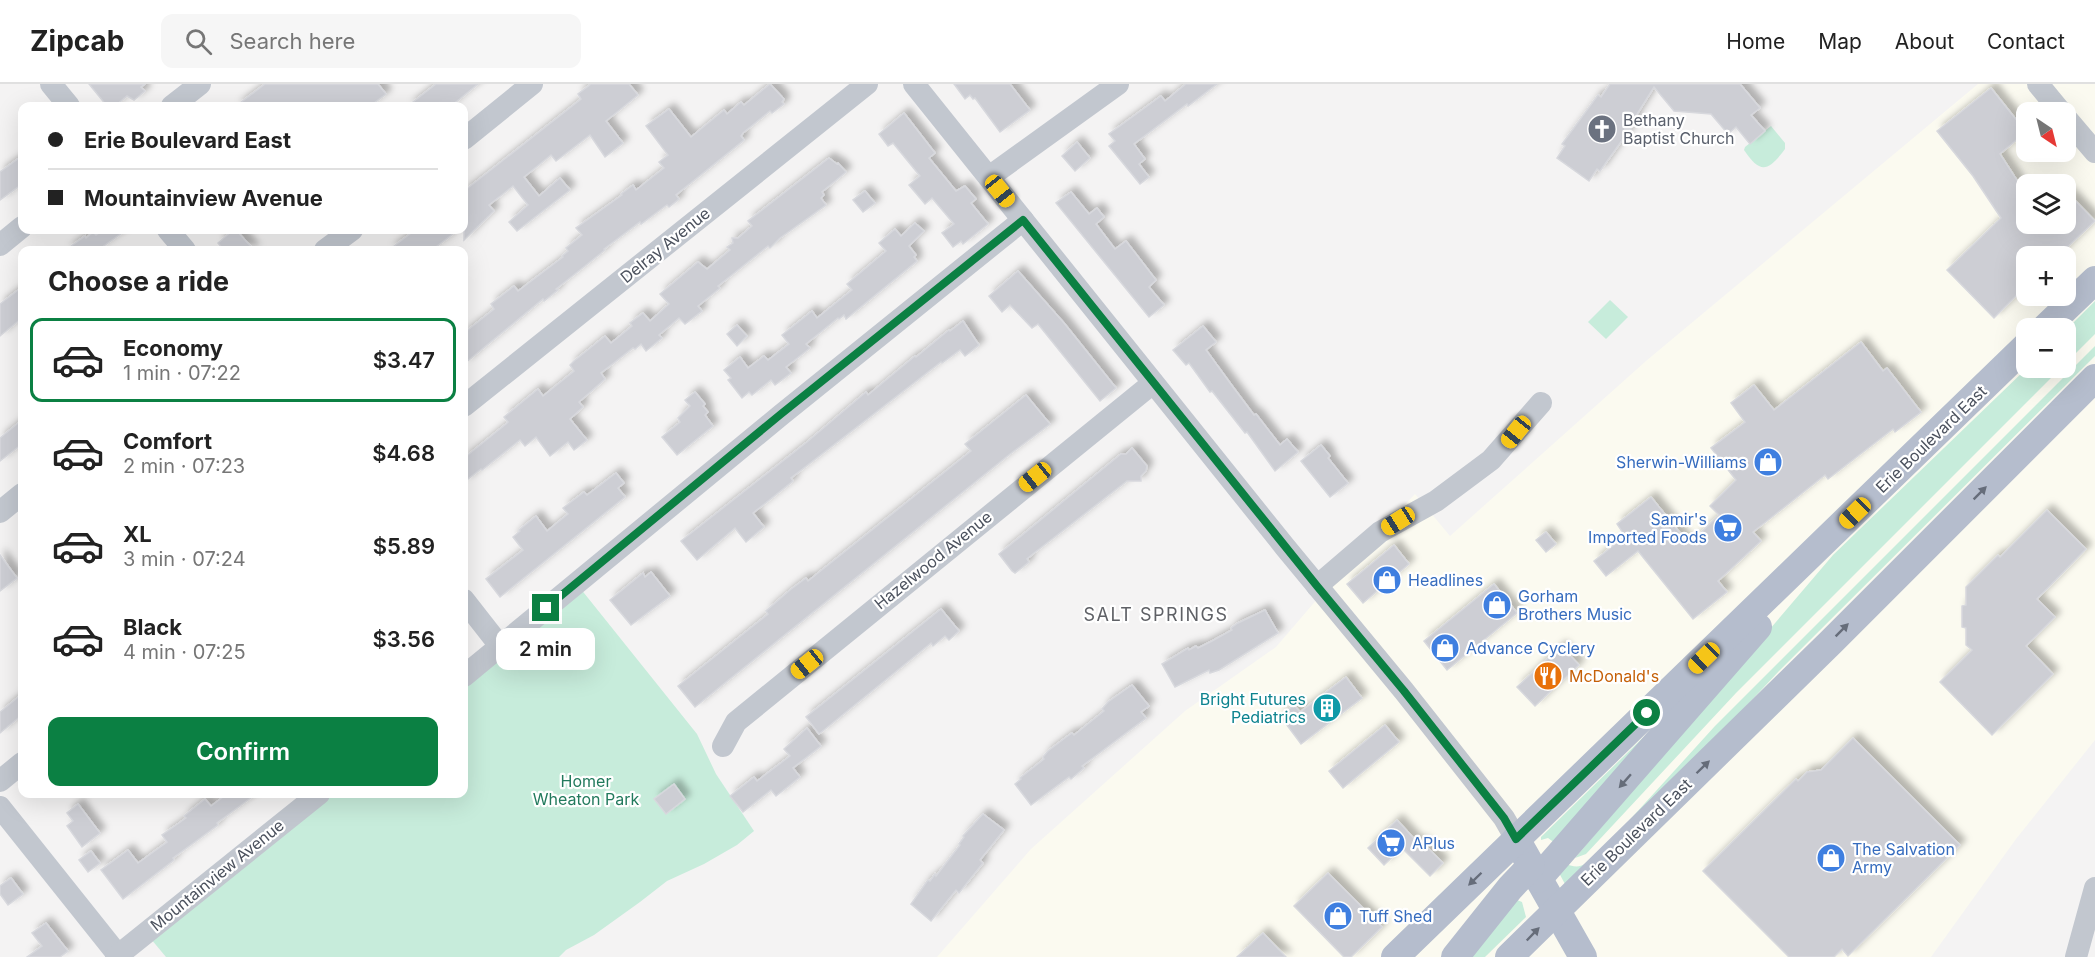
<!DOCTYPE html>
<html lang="en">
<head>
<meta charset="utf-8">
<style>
  :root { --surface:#fff; --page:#f6f6f6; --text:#222; --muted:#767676; --line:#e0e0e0; --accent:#0b8043 }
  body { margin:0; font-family:Inter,sans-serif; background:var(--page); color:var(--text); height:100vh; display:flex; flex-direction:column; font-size:22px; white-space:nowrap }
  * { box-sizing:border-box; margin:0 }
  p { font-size:20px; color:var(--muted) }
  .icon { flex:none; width:33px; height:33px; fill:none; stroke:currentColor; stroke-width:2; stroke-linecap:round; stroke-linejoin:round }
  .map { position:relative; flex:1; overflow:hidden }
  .panel { position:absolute; left:18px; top:162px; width:450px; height:552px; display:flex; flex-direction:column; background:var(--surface); border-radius:12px; box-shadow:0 6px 24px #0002 }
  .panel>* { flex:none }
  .guide { position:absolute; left:18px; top:18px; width:450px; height:132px; border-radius:12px; box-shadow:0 6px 24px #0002; display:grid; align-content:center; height:132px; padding:0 30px; background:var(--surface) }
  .needle { width:39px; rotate:145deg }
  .fabs { position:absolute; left:2016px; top:18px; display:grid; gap:12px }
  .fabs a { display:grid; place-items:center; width:60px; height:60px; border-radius:12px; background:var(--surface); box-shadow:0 6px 24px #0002; font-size:30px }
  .end { position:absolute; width:27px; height:27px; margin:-14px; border:8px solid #0b8043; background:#fff; box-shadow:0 0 0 3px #fff }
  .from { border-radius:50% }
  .bubble { position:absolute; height:42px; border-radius:12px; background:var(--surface); box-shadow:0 6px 24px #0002; font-size:20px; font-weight:600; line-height:42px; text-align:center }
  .car { position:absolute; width:18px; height:36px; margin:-18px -9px; border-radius:8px; box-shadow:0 0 4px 2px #0007; background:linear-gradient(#f5c518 24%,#345 0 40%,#f5c518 0 76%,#345 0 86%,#f5c518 0) }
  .guide b { display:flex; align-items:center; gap:21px; height:57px; font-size:22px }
  .guide b+b { border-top:2px solid var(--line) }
  .guide i { width:15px; height:15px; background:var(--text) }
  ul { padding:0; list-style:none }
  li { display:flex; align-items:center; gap:18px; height:84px; margin:0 12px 9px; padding:0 18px; border:3px solid transparent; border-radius:12px }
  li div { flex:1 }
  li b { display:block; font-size:22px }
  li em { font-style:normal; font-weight:600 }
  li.selected { border-color:var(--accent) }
  li>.icon { width:54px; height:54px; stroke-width:1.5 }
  h2 { padding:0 30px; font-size:27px; line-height:72px }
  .primary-button { display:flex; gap:12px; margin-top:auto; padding:12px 30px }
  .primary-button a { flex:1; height:69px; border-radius:12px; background:var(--accent); color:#fff; font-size:24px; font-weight:600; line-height:69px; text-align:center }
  header { display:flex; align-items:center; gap:36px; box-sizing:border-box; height:84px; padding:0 30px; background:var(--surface); border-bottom:2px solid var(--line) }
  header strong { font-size:28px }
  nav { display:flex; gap:33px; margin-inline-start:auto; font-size:21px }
  .search { width:420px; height:54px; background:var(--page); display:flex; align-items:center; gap:15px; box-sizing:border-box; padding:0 21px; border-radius:12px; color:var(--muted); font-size:22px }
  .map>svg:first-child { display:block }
  .commercial { fill:#fbfaf0; fill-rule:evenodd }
  .green { fill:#c7ecdb }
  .building { fill:#cdced4; stroke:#d7d8dd; stroke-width:1.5; filter:url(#shadow) }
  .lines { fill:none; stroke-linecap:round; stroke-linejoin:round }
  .minor { stroke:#c2c7cf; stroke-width:22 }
  .major { stroke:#b5bdcd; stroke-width:28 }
  .oneway { fill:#666d7a }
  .route { stroke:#0b8043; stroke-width:8 }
  .labels { text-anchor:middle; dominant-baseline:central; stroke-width:4.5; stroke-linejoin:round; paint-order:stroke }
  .worship-label { font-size:16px; fill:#5b616d; stroke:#fff; text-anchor:start }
  .street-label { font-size:16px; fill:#4c525e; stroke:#fff }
  .shop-label { font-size:16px; fill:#366cbe; stroke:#fff; text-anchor:start }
  .food-label { font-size:16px; fill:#c56008; stroke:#fff; text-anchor:start }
  .culture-label { font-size:16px; fill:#0d838f; stroke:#fff; text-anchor:end }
  .park-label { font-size:16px; fill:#227a5d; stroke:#fff }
  .neighbourhood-label { font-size:18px; letter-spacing:1.5px; fill:#5f6166; stroke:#fff }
</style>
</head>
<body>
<header>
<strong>Zipcab</strong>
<div class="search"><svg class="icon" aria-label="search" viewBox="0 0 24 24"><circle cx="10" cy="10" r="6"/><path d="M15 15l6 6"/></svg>Search here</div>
<nav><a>Home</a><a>Map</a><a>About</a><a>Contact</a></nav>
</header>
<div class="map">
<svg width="2095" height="873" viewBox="0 0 2095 873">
  <defs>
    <filter id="shadow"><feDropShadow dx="5.5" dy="-5.5" stdDeviation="3" flood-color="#0004"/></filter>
  </defs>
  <rect width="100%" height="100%" fill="#f4f3f3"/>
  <path class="commercial" d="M 1978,0 L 2095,0 L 2095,656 L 2016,755 L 1931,873 L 937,873 L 1031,765 L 1185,627 L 1276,563 L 1337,492 L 1415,410 L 1450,452 L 1646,277 ZM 2026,28 L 2066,28 L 2066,68 L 2026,68 ZM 2026,100 L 2066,100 L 2066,140 L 2026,140 ZM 2026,172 L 2066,172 L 2066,212 L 2026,212 ZM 2026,244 L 2066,244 L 2066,284 L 2026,284 Z"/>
  <g class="green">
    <path d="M 1771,42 L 1785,59 L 1785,65 C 1768,88 1760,90 1744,66 L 1745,63 Z"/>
    <polygon points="1610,216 1628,233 1606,255 1588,238"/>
    <polygon points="2095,217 2095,250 2066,279 2066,246"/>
    <path d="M 2095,262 L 2095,272 L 1779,587 L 1707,664 L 1566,802 L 1558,787 L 1562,779 C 1580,785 1581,783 1596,773 L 1715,642 Z"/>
    <polygon points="2027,284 2061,284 1736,609 1586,770 1575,774 1833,471"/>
    <polygon points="576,499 697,650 716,690 754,747 737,761 704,780 667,797 640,818 594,851 566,866 559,873 166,873 146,849 319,710 464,710 464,592"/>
    <polygon points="1703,595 1559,762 1548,754 1541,756 1541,753"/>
    <polygon points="1517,816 1522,818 1526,833 1485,873 1470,873"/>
  </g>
  <g class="building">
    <polygon points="89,0 145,0 141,3 145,7 134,16 127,12 115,22 107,22"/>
    <polygon points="265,0 378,0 386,10 370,22 236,22"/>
    <polygon points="436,0 478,0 451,22 408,22"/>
    <polygon points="591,0 629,0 638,11 606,37 623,59 605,73 590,51 556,77 551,71 524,93 539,112 560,94 570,106 517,147 509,138 528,121 513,102 489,121 494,127 464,156 464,107 581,15 578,10"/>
    <polygon points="770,0 784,15 782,18 784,20 772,29 770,27 743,49 741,52 744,56 676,111 679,115 669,123 667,121 664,123 641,140 640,138 604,165 605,166 556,205 558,206 544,217 543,215 464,280 464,249 494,225 491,220 514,202 518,207 563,173 562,172 568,167 566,164 582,151 576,144 622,111 621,110 633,101 636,106 664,84 659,78 668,71 646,42 669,25 691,53 724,26 727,30 741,18 744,21"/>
    <polygon points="954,0 1010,0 1030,26 1000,48 975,14 973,15 970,11 965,15"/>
    <polygon points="1186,0 1217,0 1188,22 1187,20 1134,60 1145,75 1139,80 1149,93 1140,100 1109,62 1115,57 1109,50 1161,12 1165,17"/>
    <polygon points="1610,0 1740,0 1760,24 1751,31 1765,47 1750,60 1736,43 1728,50 1711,30 1674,27 1654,3 1634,35 1636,37 1600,87 1597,85 1589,97 1557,74 1565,62 1562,60 1598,11 1601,13"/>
    <polygon points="1991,4 2026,48 2000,70 2024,107 2020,110 2026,118 2026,140 2066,140 2066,107 2095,137 2058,172 2026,172 2026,202 1994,234 1947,186 2001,134 1973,92 1937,47"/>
    <polygon points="904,29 935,69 929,74 956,107 965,102 976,115 971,119 988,140 963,160 961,157 953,163 942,149 954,140 932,114 925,120 909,101 920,92 893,59 888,62 879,50"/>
    <polygon points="1077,58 1090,74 1075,87 1062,72"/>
    <polygon points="22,72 22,100 0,116 0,88"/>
    <polygon points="829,74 837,80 838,79 846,88 822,108 824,111 821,114 826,121 780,154 770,164 768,162 718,202 720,204 698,222 702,227 685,240 679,234 659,251 662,254 646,267 641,260 635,265 633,264 601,289 605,295 579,318 583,323 570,335 587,356 574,366 568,358 550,372 536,353 525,362 520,356 482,386 481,385 464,398 464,374 506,340 508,338 504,333 538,305 543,312 574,287 570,281 574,277 605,252 611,259 632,242 630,239 643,229 650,237 669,220 660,210 698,178 707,185 730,166 727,163 733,159 732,154 738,154 752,142 748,137"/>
    <polygon points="865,107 875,119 863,128 853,116"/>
    <polygon points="1071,108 1089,130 1097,124 1104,133 1096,140 1115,165 1126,157 1156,196 1149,203 1164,221 1149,233 1056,119"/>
    <polygon points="915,139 924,147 909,162 916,171 914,173 917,177 846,235 844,231 839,235 838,234 806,260 810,264 786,283 791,289 775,301 771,296 752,311 749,308 742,314 728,296 731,294 724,286 740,273 748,284 764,272 768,276 789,260 782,251 812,227 817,234 852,206 847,200 886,167 879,159 895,145 901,152"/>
    <polygon points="103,146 126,146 98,166 66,166 85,152 86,154 93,148 96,151"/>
    <polygon points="233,146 236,146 254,166 224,166 218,159"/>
    <polygon points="415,146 458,146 432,166 389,166"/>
    <polygon points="1018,187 1064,239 1116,304 1100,317 1038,240 1032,244 1010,221 1002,228 989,212"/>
    <polygon points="22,203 22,234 0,252 0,220"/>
    <polygon points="963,237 979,261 965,272 960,266 942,279 941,278 791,394 793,397 753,429 764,443 746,458 735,444 697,476 681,457 807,358 866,308 868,311 915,272 916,273 949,246 950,247"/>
    <polygon points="737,241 747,252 737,262 727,250"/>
    <polygon points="1203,242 1216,258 1206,266 1233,303 1254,331 1256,330 1280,361 1287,355 1298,368 1275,387 1247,348 1245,349 1212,307 1210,308 1189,279 1186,281 1173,266"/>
    <polygon points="1861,258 1883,287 1887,284 1921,328 1895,348 1893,345 1828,395 1825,391 1753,448 1761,457 1718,497 1727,508 1693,535 1638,467 1606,492 1594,477 1625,452 1617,440 1651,413 1689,460 1719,431 1710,422 1736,396 1711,364 1745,338 1731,319 1754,301 1774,326"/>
    <polygon points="695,308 705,320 703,322 708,328 705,331 713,342 677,371 662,353 680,338 678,334 690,322 685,316"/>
    <polygon points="1026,311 1050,340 1010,370 695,623 678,602 768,530 766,527 790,506 806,494 808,497 971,367 965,360"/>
    <polygon points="22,336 22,360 0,377 0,354"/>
    <polygon points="1321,361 1330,372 1328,374 1348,399 1330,413 1301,377"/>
    <polygon points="1132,364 1147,382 1146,387 1141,392 1141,397 1127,397 1034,469 1027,475 1029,478 1015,489 1012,487 999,470 1121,370 1126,370"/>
    <polygon points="616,389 624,399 618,404 625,413 500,513 486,495 523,466 513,453 520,447 519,446 536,432 547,447 568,430 563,424 584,408 587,411"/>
    <polygon points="2047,426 2086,465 2037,515 2055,533 2026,562 2053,590 1992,651 1940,598 1972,566 1966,561 1966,544 1962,543 1962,522 1966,521 1966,503 1998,471 2000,473"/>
    <polygon points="1546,448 1556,460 1546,468 1536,456"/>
    <polygon points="1394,461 1409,480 1363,519 1347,500"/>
    <polygon points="0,471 17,494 0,507"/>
    <polygon points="651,488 670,512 631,541 610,516 643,489 645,493"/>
    <polygon points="1494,500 1517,529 1447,586 1424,557"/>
    <polygon points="941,525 959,547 949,556 945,552 933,562 931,559 819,650 806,633"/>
    <polygon points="1265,526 1278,549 1219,586 1210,589 1209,586 1175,603 1162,580 1188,564 1189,566 1196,562 1198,564 1212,557 1232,546 1231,544 1238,539"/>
    <polygon points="1561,562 1579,581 1535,622 1517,603"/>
    <polygon points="1346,593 1362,614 1301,660 1280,632 1294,621 1300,628"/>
    <polygon points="1132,601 1149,622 1141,628 1146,634 1082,682 1084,684 1071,695 1069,693 1031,721 1015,700 1021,695 1020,694 1044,675 1043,673 1048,667 1065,654 1072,649 1074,651 1104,627 1102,625 1108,618"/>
    <polygon points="22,610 22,631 0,649 0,628"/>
    <polygon points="1385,641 1399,658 1343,704 1329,687"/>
    <polygon points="807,644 821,662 793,684 800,693 776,712 771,706 743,728 730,712 754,693 757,697 790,672 784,665"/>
    <polygon points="1853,654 1960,761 1848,872 1842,865 1834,873 1789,873 1703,787 1796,695 1798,697 1807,688 1821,686"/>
    <polygon points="674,700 685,715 666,730 654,715"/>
    <polygon points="227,710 256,710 217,739 218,741 173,774 174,776 123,815 101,786 128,766 138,779 167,758 162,751 186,734 184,732 205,715 211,722"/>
    <polygon points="78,720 100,749 82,763 67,742 73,737 67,729"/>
    <polygon points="983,730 1004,746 980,776 983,779 959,809 956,806 931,837 911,820 928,796 930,797 935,790 936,792 960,761 959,760 964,753 963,752"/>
    <polygon points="1397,736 1419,760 1421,757 1443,779 1430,792 1402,764 1384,781 1368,764"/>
    <polygon points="91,767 100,779 88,788 79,776"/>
    <polygon points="1328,789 1382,843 1351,873 1344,873 1294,822"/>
    <polygon points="11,794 23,810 8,821 0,810 0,802"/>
    <polygon points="46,839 68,867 60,873 27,873 42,862 32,849"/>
    <polygon points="1263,849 1286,873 1237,873"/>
  </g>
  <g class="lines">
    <g class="minor">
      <polyline points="51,0 69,22"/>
      <polyline points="914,0 1285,463 1404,607 1504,734 1516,755"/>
      <polyline points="2038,0 2061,28"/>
      <polyline points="172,22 200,0"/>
      <polyline points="2066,34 2095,68"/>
      <polyline points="464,55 532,0"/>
      <polyline points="989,93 1118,0"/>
      <polyline points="168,146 185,166"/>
      <polyline points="0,161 22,143"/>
      <polyline points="325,166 352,146"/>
      <polyline points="464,322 867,0"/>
      <polyline points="0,428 22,410"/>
      <polyline points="1317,502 1380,448 1436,417 1491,376 1541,319"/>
      <polyline points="464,516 500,562"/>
      <polyline points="464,592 781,331 1023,136"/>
      <polyline points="723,662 736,638 1153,299"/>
      <polyline points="0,697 22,679"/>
      <polyline points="0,723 118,871"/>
      <polyline points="116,873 319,710"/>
      <polyline points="2076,873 2095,804"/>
    </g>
    <g class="major">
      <polyline points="2045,244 2095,196"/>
      <polyline points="1516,755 1583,873"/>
      <polyline points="1538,795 1758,543"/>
      <polyline points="1395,873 2026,262"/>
      <polyline points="1455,873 1510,804 1531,782"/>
      <polyline points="1509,873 1831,558 2095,294"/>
    </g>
  </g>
  <defs><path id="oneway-solid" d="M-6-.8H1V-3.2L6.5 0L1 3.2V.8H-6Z" transform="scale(1.5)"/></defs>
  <g class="oneway">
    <use href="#oneway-solid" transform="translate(1980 409) rotate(-45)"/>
    <use href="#oneway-solid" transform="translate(1842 546) rotate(-45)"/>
    <use href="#oneway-solid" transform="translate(1703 683) rotate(-44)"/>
    <use href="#oneway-solid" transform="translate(1625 697) rotate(131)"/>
    <use href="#oneway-solid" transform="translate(1475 795) rotate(136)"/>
    <use href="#oneway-solid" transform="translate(1533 850) rotate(-46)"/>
  </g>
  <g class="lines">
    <polyline class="route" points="546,524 781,330 1023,136 1317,502 1404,607 1504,734 1516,755 1647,629"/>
  </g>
  <defs>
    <g id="church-disc" transform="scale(1.5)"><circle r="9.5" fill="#6b7280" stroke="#fff"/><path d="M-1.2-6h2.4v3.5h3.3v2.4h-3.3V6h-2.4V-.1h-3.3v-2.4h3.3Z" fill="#fff"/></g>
    <g id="shop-disc" transform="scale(1.5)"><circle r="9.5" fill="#3f7fe0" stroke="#fff"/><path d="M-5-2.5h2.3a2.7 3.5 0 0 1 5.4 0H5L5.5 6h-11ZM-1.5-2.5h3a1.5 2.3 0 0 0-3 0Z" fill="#fff"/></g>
    <g id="supermarket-disc" transform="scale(1.5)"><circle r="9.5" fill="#3f7fe0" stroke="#fff"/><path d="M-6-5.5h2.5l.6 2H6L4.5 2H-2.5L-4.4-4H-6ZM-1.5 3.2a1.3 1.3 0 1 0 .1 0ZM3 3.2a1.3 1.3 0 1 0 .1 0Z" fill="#fff"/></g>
    <g id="restaurant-disc" transform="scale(1.5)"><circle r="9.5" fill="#e8710a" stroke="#fff"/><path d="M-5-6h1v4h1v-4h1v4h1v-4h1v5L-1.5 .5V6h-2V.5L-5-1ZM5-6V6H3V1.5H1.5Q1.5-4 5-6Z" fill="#fff"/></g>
    <g id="building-disc" transform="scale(1.5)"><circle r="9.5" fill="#0f9aa8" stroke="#fff"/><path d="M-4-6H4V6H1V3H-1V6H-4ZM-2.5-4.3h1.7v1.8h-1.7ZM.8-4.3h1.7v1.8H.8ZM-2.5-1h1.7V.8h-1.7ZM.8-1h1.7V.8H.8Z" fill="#fff"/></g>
  </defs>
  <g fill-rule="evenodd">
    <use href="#church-disc" x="1602" y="45"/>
    <use href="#shop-disc" x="1768" y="378"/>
    <use href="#supermarket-disc" x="1728" y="444"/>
    <use href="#shop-disc" x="1387" y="496"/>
    <use href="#shop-disc" x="1497" y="521"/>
    <use href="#shop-disc" x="1445" y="564"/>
    <use href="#restaurant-disc" x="1548" y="592"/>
    <use href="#building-disc" x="1327" y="624"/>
    <use href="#supermarket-disc" x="1391" y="759"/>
    <use href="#shop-disc" x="1831" y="774"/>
    <use href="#shop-disc" x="1338" y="832"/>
  </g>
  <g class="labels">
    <g class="worship-label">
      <text x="1623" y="36">Bethany<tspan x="1623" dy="18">Baptist Church</tspan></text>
    </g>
    <g class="street-label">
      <text transform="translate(665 161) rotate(-39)">Delray Avenue</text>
      <text transform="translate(1931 355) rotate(-44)">Erie Boulevard East</text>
      <text transform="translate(933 476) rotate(-39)">Hazelwood Avenue</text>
      <text transform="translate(1636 748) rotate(-44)">Erie Boulevard East</text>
      <text transform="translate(217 791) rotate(-39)">Mountainview Avenue</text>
    </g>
    <g class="shop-label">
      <text x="1747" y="378" text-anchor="end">Sherwin-Williams</text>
      <text x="1707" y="435" text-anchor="end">Samir's<tspan x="1707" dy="18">Imported Foods</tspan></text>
      <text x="1408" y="496">Headlines</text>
      <text x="1518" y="512">Gorham<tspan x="1518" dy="18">Brothers Music</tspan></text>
      <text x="1466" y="564">Advance Cyclery</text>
      <text x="1412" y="759">APlus</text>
      <text x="1852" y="765">The Salvation<tspan x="1852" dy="18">Army</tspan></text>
      <text x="1359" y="832">Tuff Shed</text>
    </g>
    <g class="food-label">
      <text x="1569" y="592">McDonald's</text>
    </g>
    <g class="culture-label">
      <text x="1306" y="615">Bright Futures<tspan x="1306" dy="18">Pediatrics</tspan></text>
    </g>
    <g class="park-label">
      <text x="586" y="697">Homer<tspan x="586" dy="18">Wheaton Park</tspan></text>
    </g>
    <g class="neighbourhood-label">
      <text x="1156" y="530">SALT SPRINGS</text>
    </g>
  </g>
</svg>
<div class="fabs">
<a><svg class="needle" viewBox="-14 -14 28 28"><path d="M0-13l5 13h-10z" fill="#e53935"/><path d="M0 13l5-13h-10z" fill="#767676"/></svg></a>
<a><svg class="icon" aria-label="layers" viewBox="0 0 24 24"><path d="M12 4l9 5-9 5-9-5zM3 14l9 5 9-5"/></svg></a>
<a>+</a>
<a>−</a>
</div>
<i class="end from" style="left:1647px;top:629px"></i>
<i class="end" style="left:546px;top:524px"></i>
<div class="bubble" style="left:496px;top:544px;width:99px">2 min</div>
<i class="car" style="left:1000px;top:107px;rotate:141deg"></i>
<i class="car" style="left:1516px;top:348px;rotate:219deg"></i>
<i class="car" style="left:1035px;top:393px;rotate:231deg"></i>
<i class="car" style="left:1855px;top:429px;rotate:226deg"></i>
<i class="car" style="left:1398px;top:437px;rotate:238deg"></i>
<i class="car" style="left:1704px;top:574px;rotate:226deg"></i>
<i class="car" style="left:807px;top:580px;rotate:231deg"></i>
<div class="guide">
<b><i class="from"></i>Erie Boulevard East</b>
<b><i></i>Mountainview Avenue</b>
</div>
<section class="panel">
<h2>Choose a ride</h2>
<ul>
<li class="selected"><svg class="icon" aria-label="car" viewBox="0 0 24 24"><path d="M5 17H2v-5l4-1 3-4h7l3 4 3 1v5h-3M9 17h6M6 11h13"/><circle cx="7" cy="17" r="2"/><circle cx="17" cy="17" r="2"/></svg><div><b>Economy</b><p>1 min · 07:22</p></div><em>$3.47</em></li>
<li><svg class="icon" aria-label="car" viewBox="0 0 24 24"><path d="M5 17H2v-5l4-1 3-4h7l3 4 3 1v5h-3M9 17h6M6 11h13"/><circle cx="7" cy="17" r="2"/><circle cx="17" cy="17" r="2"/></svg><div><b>Comfort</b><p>2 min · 07:23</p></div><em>$4.68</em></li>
<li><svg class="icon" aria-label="car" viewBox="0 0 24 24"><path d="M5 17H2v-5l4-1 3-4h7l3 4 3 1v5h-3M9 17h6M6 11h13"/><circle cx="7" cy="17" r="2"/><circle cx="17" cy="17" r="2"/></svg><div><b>XL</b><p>3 min · 07:24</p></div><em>$5.89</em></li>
<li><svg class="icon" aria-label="car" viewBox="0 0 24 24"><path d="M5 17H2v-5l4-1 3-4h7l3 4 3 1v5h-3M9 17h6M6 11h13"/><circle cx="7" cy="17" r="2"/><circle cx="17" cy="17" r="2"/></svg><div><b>Black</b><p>4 min · 07:25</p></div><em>$3.56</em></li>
</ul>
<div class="primary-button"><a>Confirm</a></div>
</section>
</div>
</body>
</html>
